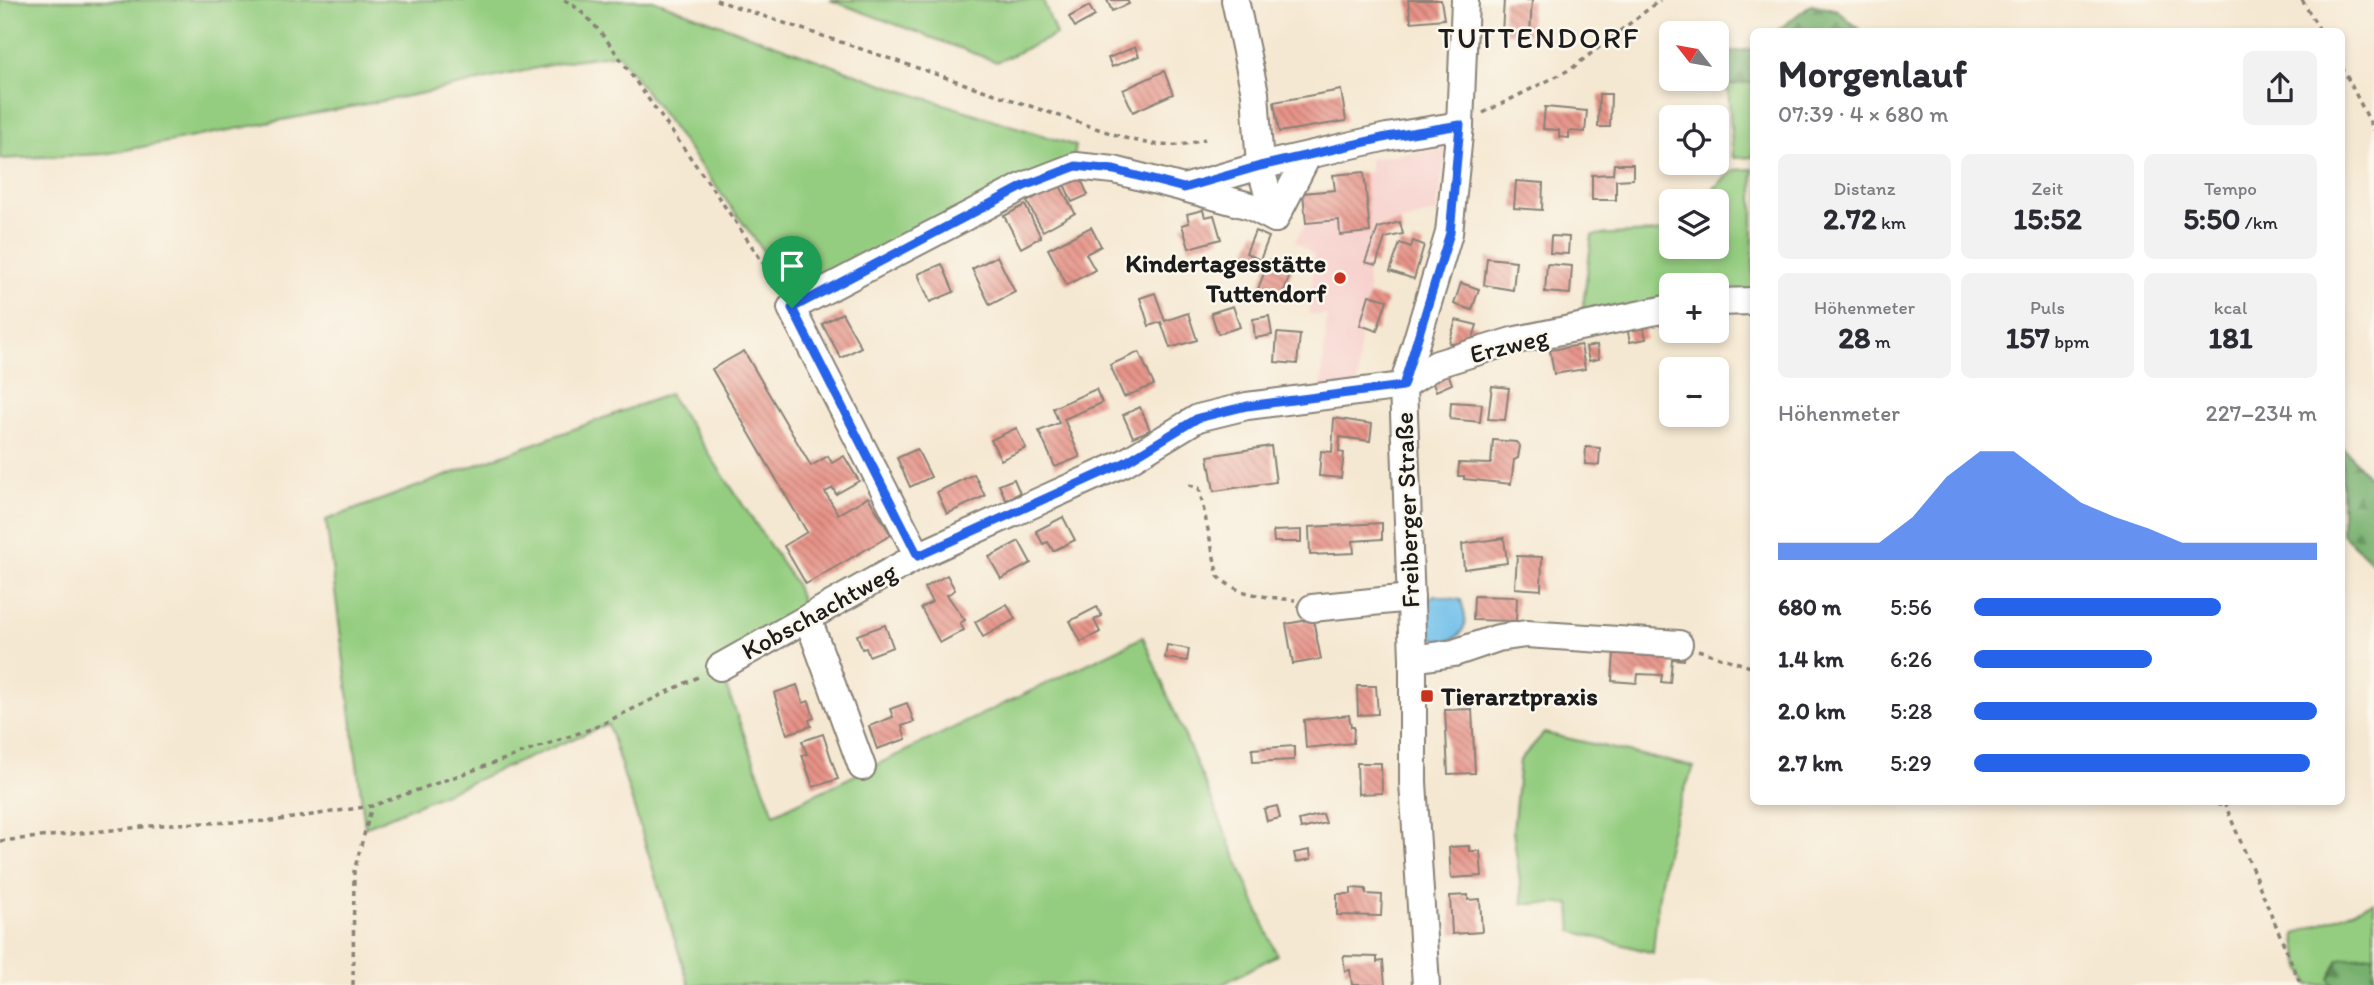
<!DOCTYPE html>
<html lang="de">
<head>
<meta charset="utf-8">
<style>
	:root { --surface:#fff; --page:#f2f2f3; --text:#2b2b33; --muted:#7c7c81; --accent:#2563eb }
	body { margin:0; font-family:Itim,sans-serif; background:var(--page); color:var(--text); height:100vh; display:flex; flex-direction:column; font-size:26px; white-space:nowrap }
	* { box-sizing:border-box; margin:0 }
	p { font-size:23px; color:var(--muted) }
	.icon { flex:none; width:38px; height:38px; fill:none; stroke:currentColor; stroke-width:2; stroke-linecap:round; stroke-linejoin:round }
	.map { position:relative; flex:1; overflow:hidden }
	.side { position:absolute; left:1750px; top:28px; width:595px; height:777px; display:flex; flex-direction:column; background:var(--surface); border-radius:10px; box-shadow:0 4px 10px #0003 }
	.side>* { flex:none }
	.needle { width:46px; rotate:301deg }
	.controls { position:absolute; left:1659px; top:21px; display:grid; gap:14px }
	.controls a { display:grid; place-items:center; width:70px; height:70px; border-radius:10px; background:var(--surface); box-shadow:0 4px 10px #0003; font-size:35px }
	.pin { position:absolute; display:grid; place-items:center; width:60px; height:60px; color:#fff; margin:-72px -30px; border-radius:50% 50% 50% 0; rotate:-45deg; box-shadow:0 0 7px #0007 }
	.pin .icon { rotate:45deg }
	.round { display:grid; place-items:center; flex:none; width:74px; height:74px; border-radius:10px; background:var(--page) }
	.head { display:flex; align-items:center; justify-content:space-between; height:119px; padding:0 28px }
	h1 { font-size:38px; font-weight:700; line-height:52px }
	.figures { display:grid; grid-template-columns:repeat(3,1fr); gap:10px; height:119px; padding:7px 28px }
	.figures div { display:grid; align-content:center; border-radius:10px; background:var(--page); text-align:center }
	.figures b { font-size:30px; font-weight:700 }
	.figures small { font-size:19px; font-weight:400 }
	.figures p { font-size:19px }
	.chart { height:196px; padding:14px 28px }
	.chart p { display:flex; justify-content:space-between }
	.chart svg { width:100%; height:126px; margin-top:7px; fill:var(--accent); opacity:.7 }
	ul { padding:0 28px; list-style:none; font-size:23px }
	li { display:grid; grid-template-columns:112px 84px 1fr; align-items:center; height:52px }
	li i { height:18px; border-radius:9px; background:var(--accent) }
	.map>svg:first-child { display:block }
</style>
</head>
<body>
<div class="map">
<svg width="2374" height="985" viewBox="0 0 2374 985">
	<defs>
		<pattern id="forest-firs" width="22" height="20" patternUnits="userSpaceOnUse" patternTransform="scale(1.75)"><rect width="22" height="20" fill="#77b06e"/><path d="M5 1l3.5 6h-7zM16 11l3.5 6h-7z" fill="#618e5a"/></pattern>
		<pattern id="building-back-hatch" width="6" height="6" patternUnits="userSpaceOnUse" patternTransform="scale(1.75)"><rect width="6" height="6" fill="#e79388"/><path d="M-1 5l2 2M0 0l6 6M5-1l2 2" fill="none" stroke="#ba776e"/></pattern>
	</defs>
	<rect width="100%" height="100%" fill="#fbf7ec"/>
	<filter id="ink" filterUnits="userSpaceOnUse"><feTurbulence type="fractalNoise" baseFrequency=".0143" numOctaves="2"/><feDisplacementMap in="SourceGraphic" scale="14" xChannelSelector="R" yChannelSelector="G"/><feConvolveMatrix kernelMatrix="1 2 1 2 8 2 1 2 1" color-interpolation-filters="sRGB"/></filter>
	<filter id="wash" filterUnits="userSpaceOnUse"><feTurbulence type="fractalNoise" baseFrequency=".00686" numOctaves="4" result="noise"/><feDisplacementMap in="SourceGraphic" scale="28" xChannelSelector="R" yChannelSelector="G"/><feGaussianBlur stdDeviation="1.57" result="paint"/><feColorMatrix in="noise" values="0 0 0 0 0 0 0 0 0 0 0 0 0 0 0 0 0 1.4 0 .05"/><feComposite in="paint" operator="in"/></filter>
	<g filter="url(#wash)">
		<rect width="100%" height="100%" fill="#f5e8d2"/>
		<path fill="#f7d0cc" d="M1446,147L1437,212L1377,228L1366,262L1369,295L1360,325L1358,387L1321,389L1327,316L1309,314L1314,255L1295,241L1306,223L1303,193L1334,190L1333,175L1370,172V159Z"/>
		<g fill="#94cd80" stroke="#58744e" stroke-width="2">
			<path d="M0,0H653L900,90L1076,146L1074,157L792,297L759,245L618,54L573,60L429,92L105,154L0,159Z"/>
			<path d="M830,0H1043L1056,35L997,62Z"/>
			<path d="M1753,82V157L1733,158L1728,85Z"/>
			<path d="M1753,169V297L1717,298V285H1671V304L1585,321L1583,306L1592,235L1671,231V247H1717V201H1703V198L1734,170Z"/>
			<path d="M669,394L795,583L805,612L717,662L774,814L1143,637L1277,955L1221,985H689L608,724L365,827L326,520Z"/>
			<path d="M1544,733L1694,767C1665,831 1659,884 1653,953L1572,931L1570,904H1523L1513,831L1520,760Z"/>
			<path d="M2374,902V955L2356,956L2329,979L2332,985H2309L2301,968L2295,934Z"/>
		</g>
		<g fill="url(#forest-firs)" stroke="#4a6645" stroke-width="2">
			<path d="M1811,4L1837,10L1861,31H1777Z"/>
			<path d="M1753,49V82L1728,85C1724,71 1722,64 1731,52Z"/>
			<path d="M2342,446L2374,483V564L2342,533Z"/>
			<path d="M2374,955V985H2332L2329,979L2339,959Z"/>
		</g>
		<path fill="#6fbfea" stroke="#466e83" stroke-width="2" d="M1434,595L1461,600C1463,608 1468,621 1463,629C1455,646 1434,642 1423,631V605Z"/>
		<g id="blocks">
			<g fill="url(#building-back-hatch)">
				<path d="M1107,0H1127L1129,4L1112,11Z"/>
				<path d="M1408,0H1441L1444,19L1411,22Z"/>
				<path d="M1504,0H1532L1530,34L1502,33Z"/>
				<path d="M1089,6L1095,16L1075,27L1069,17Z"/>
				<path d="M1135,47L1139,56L1112,67L1108,58Z"/>
				<path d="M1164,71L1173,94L1133,112L1123,90Z"/>
				<path d="M1341,90L1346,121L1279,132L1274,102Z"/>
				<path d="M1599,94H1611L1610,127H1598Z"/>
				<path d="M1545,107L1587,111L1585,132L1569,131V138L1559,137V130L1543,129Z"/>
				<path d="M1614,164H1633V179L1616,180V200H1592V175L1613,174Z"/>
				<path d="M1364,172L1370,232L1340,235L1339,220L1306,223L1303,193L1335,190L1333,175Z"/>
				<path d="M1080,177L1088,195L1072,202L1064,184Z"/>
				<path d="M1516,181L1543,183L1542,210L1514,208Z"/>
				<path d="M1059,184L1075,213L1043,231L1027,202Z"/>
				<path d="M1025,205L1041,237L1021,248L1004,216Z"/>
				<path d="M1203,210L1205,217L1214,215L1221,239L1189,248L1182,225L1189,223L1187,214Z"/>
				<path d="M1400,222L1403,234L1385,238L1376,265L1365,262L1378,228Z"/>
				<path d="M1091,227L1101,246L1086,254L1095,270L1067,285L1048,249Z"/>
				<path d="M1255,231L1269,237L1260,260L1246,253Z"/>
				<path d="M1551,236L1569,237L1568,254L1550,253Z"/>
				<path d="M1413,241L1424,245L1414,279L1390,271L1400,243L1411,247Z"/>
				<path d="M997,256L1015,292L990,305L972,269Z"/>
				<path d="M1487,258L1516,261L1513,290L1484,285Z"/>
				<path d="M1269,260L1292,270L1280,301L1257,292Z"/>
				<path d="M942,264L954,292L930,302L918,274Z"/>
				<path d="M1547,264L1572,266L1570,294L1545,292Z"/>
				<path d="M1461,283L1479,289L1472,310L1454,304Z"/>
				<path d="M1155,293L1165,321L1188,313L1197,340L1170,348L1161,322L1149,326L1140,298Z"/>
				<path d="M1369,295L1387,300L1377,331L1360,325Z"/>
				<path d="M1233,306L1240,327L1218,334L1211,313Z"/>
				<path d="M842,313L861,347L841,358L822,324Z"/>
				<path d="M1269,316L1272,335L1255,338L1253,319Z"/>
				<path d="M1456,320L1477,325L1470,348L1449,343Z"/>
				<path d="M1643,324L1646,339L1630,342L1627,327Z"/>
				<path d="M1277,333L1300,335L1297,364L1275,362Z"/>
				<path d="M1581,345L1585,369L1554,374L1550,350Z"/>
				<path d="M1597,345L1599,359L1589,361L1586,347Z"/>
				<path d="M744,351L811,466L828,456L832,463L844,456L859,481L836,494L833,488L825,492L838,514L868,497L891,535L806,584L784,546L807,532L712,369Z"/>
				<path d="M1139,352L1154,385L1124,397L1110,365Z"/>
				<path d="M1448,373L1452,384L1436,391L1431,379Z"/>
				<path d="M1492,386L1509,388L1505,420L1488,419Z"/>
				<path d="M1096,389L1102,403L1064,419L1080,457L1055,467L1039,431L1059,423L1053,408Z"/>
				<path d="M1451,402L1482,404L1480,422L1450,419Z"/>
				<path d="M1140,407L1150,430L1133,437L1123,415Z"/>
				<path d="M1334,418L1372,424L1370,441L1340,437L1339,452L1344,453L1341,478L1319,476L1321,451L1332,452Z"/>
				<path d="M1016,428L1026,448L1001,460L991,440Z"/>
				<path d="M1493,440L1516,442L1520,446L1518,458L1514,460L1511,484L1464,479V476H1458L1459,463L1491,464Z"/>
				<path d="M1271,446L1276,482L1214,491L1208,456Z"/>
				<path d="M1586,447L1600,448L1599,465L1585,464Z"/>
				<path d="M917,449L931,477L910,487L897,458Z"/>
				<path d="M974,474L985,496L947,514L937,492Z"/>
				<path d="M1014,479L1020,493L1006,500L999,485Z"/>
				<path d="M1063,517L1075,540L1053,551L1048,542L1043,544L1036,531Z"/>
				<path d="M1382,523V539L1353,541L1354,553L1310,555L1309,527Z"/>
				<path d="M1301,530V542H1274L1273,531Z"/>
				<path d="M1504,538L1507,563L1464,569L1462,544Z"/>
				<path d="M1019,541L1031,563L1001,579L989,557Z"/>
				<path d="M1517,556L1542,557L1541,590L1515,588Z"/>
				<path d="M947,575L955,590L947,595L965,620L960,623L964,630L940,643L921,608L932,602L924,588Z"/>
				<path d="M1474,596L1517,597L1516,621L1473,620Z"/>
				<path d="M1007,604L1015,619L983,637L975,622Z"/>
				<path d="M1097,607L1102,616L1094,620L1100,632L1081,642L1070,621Z"/>
				<path d="M1313,619L1321,659L1293,664L1286,624Z"/>
				<path d="M885,625L893,647L869,656L866,648L862,649L857,635Z"/>
				<path d="M1167,645L1189,649L1187,661L1165,658Z"/>
				<path d="M1665,649L1685,650L1684,660L1672,659L1670,683L1661,682L1662,675L1638,674L1637,683L1612,681L1614,653L1665,657Z"/>
				<path d="M797,685L803,703L809,701L814,718L809,720L811,726L787,734L774,693Z"/>
				<path d="M1357,686H1376L1378,714L1358,715Z"/>
				<path d="M907,703L914,722L902,726L906,739L877,749L869,726L893,717L890,709Z"/>
				<path d="M1472,709L1475,773L1448,774L1445,710Z"/>
				<path d="M1349,715L1351,727H1354L1353,743L1306,748L1304,720Z"/>
				<path d="M823,734L838,779L813,787L802,755L807,754L802,741Z"/>
				<path d="M1294,746V760L1253,762L1252,749Z"/>
				<path d="M1357,763H1381L1382,793L1358,794Z"/>
				<path d="M1277,806L1280,818L1267,821L1264,809Z"/>
				<path d="M1323,814L1326,823L1301,829L1299,820Z"/>
				<path d="M1469,846V851H1480L1482,876L1451,878L1449,847Z"/>
				<path d="M1310,850L1311,859L1296,862L1294,853Z"/>
				<path d="M1351,888L1366,889V894L1382,895L1381,916L1337,915V894H1351Z"/>
				<path d="M1468,895V900L1480,899L1482,932L1452,934L1450,896Z"/>
				<path d="M1343,956L1377,957V962L1383,961L1385,985H1352L1350,970L1345,971Z"/>
			</g>
		</g>
	</g>
	<g filter="url(#ink)">
		<use href="#blocks" fill-opacity="0" stroke="#888277" stroke-width="2"/>
		<g fill="none" stroke-linecap="round" stroke-linejoin="round">
			<g stroke="#888277" stroke-width="30">
				<g id="minor">
					<path d="M1235,0L1255,93L1260,166L1275,219L1307,157"/>
					<path d="M1184,188L1250,206L1275,219"/>
					<path d="M1717,302L1754,301"/>
					<path d="M918,556L791,308L1024,186L1076,166L1114,170L1184,188L1260,166L1387,137L1460,125"/>
					<path d="M1312,608L1411,598"/>
					<path d="M808,619L862,767"/>
					<path d="M1413,659L1454,653L1498,638L1526,634L1679,644"/>
					<path d="M720,667L918,556L1124,463L1198,418L1247,406L1403,386L1437,364L1512,341L1671,308"/>
					<path d="M1426,985L1413,782V659L1403,386L1449,233L1460,125L1465,0"/>
				</g>
			</g>
			<g stroke="#888277" stroke-width="3.5" stroke-dasharray="5 5" stroke-linecap="butt">
				<path d="M564,0C594,14 624,66 644,93C691,158 738,223 781,291"/>
				<path d="M716,0L1125,138C1155,146 1175,149 1205,139"/>
				<path d="M2302,0L2321,32"/>
				<path d="M2342,67L2374,130"/>
				<path d="M1483,113L1571,69L1660,0"/>
				<path d="M1189,485L1199,488L1218,576C1237,596 1269,597 1295,600"/>
				<path d="M1698,650L1754,668"/>
				<path d="M2207,802L2225,806"/>
				<path d="M2224,802L2301,985"/>
				<path d="M0,841L172,824L272,821L372,806L596,727L702,675"/>
				<path d="M353,985L354,871L372,806"/>
			</g>
			<use href="#minor" stroke="#fff" stroke-width="26"/>
		</g>
	</g>
	<g fill="none" stroke-linecap="round" stroke-linejoin="round" filter="url(#ink)">
		<g stroke="#fff" stroke-width="14">
			<path id="route" d="M1460,125L1450,233L1403,386L1247,406L1198,418L1124,463L918,556L792,308L1024,186L1076,166L1114,170L1184,188L1260,166L1387,137Z"/>
		</g>
		<use href="#route" stroke="#2563eb" stroke-width="9"/>
	</g>
	<g fill="#c8321e" stroke="#fbf7ec" stroke-width="2.5">
		<circle cx="1340" cy="278" r="7"/>
		<rect x="1420" y="689" width="14" height="14" rx="3.5"/>
	</g>
	<g text-anchor="middle" dominant-baseline="central" stroke-width="5" stroke-linejoin="round" paint-order="stroke">
		<g font-size="26" font-weight="bold" fill="#1c1c1c" stroke="#fbf7ec" text-anchor="end">
			<text x="1326" y="263">Kindertagesstätte<tspan x="1326" dy="30">Tuttendorf</tspan></text>
			<text x="1441" y="696" text-anchor="start">Tierarztpraxis</text>
		</g>
		<g font-size="26" fill="#1c1c1c" stroke="#fbf7ec">
			<text transform="translate(1509 345) rotate(-14)">Erzweg</text>
			<text transform="translate(1407 510) rotate(-92)">Freiberger Straße</text>
			<text transform="translate(819 611) rotate(-29)">Kobschachtweg</text>
		</g>
		<g font-size="30" letter-spacing="2" fill="#1c1c1c" stroke="#fbf7ec">
			<text x="1539" y="37">TUTTENDORF</text>
		</g>
	</g>
</svg>
<div class="controls">
<a><svg class="needle" viewBox="-14 -14 28 28"><path d="M0-13l5 13h-10z" fill="#e53935"/><path d="M0 13l5-13h-10z" fill="#7c7c81"/></svg></a>
<a><svg class="icon" aria-label="locate" viewBox="0 0 24 24"><circle cx="12" cy="12" r="6"/><path d="M12 2v4M12 18v4M2 12h4M18 12h4"/></svg></a>
<a><svg class="icon" aria-label="layers" viewBox="0 0 24 24"><path d="M12 4l9 5-9 5-9-5zM3 14l9 5 9-5"/></svg></a>
<a>+</a>
<a>−</a>
</div>
<div class="pin" style="left:792px;top:308px;background:#1e9e55"><svg class="icon" aria-label="arrive" viewBox="0 0 24 24"><path d="M6 21V4h12l-3 4 3 4H6"/></svg></div>
<section class="side">
<div class="head"><div><h1>Morgenlauf</h1><p>07:39 · 4 × 680 m</p></div><a class="round"><svg class="icon" aria-label="share" viewBox="0 0 24 24"><path d="M12 15V3M7 8l5-5 5 5M5 13v7h14v-7"/></svg></a></div>
<div class="figures">
<div><p>Distanz</p><b>2.72<small> km</small></b></div>
<div><p>Zeit</p><b>15:52</b></div>
<div><p>Tempo</p><b>5:50<small> /km</small></b></div>
</div>
<div class="figures">
<div><p>Höhenmeter</p><b>28<small> m</small></b></div>
<div><p>Puls</p><b>157<small> bpm</small></b></div>
<div><p>kcal</p><b>181</b></div>
</div>
<div class="chart"><p><span>Höhenmeter</span>227–234 m</p>
<svg viewBox="0 0 160 44" preserveAspectRatio="none"><path d="M0 44V38L10 38L20 38L30 38L40 29L50 15L60 6L70 6L80 15L90 24L100 29L110 33L120 38L130 38L140 38L150 38L160 38V44z"/></svg>
</div>
<ul>
<li><b>680 m</b>5:56<i style="width:72%"></i></li>
<li><b>1.4 km</b>6:26<i style="width:52%"></i></li>
<li><b>2.0 km</b>5:28<i style="width:100%"></i></li>
<li><b>2.7 km</b>5:29<i style="width:98%"></i></li>
</ul>
</section>
</div>
</body>
</html>
